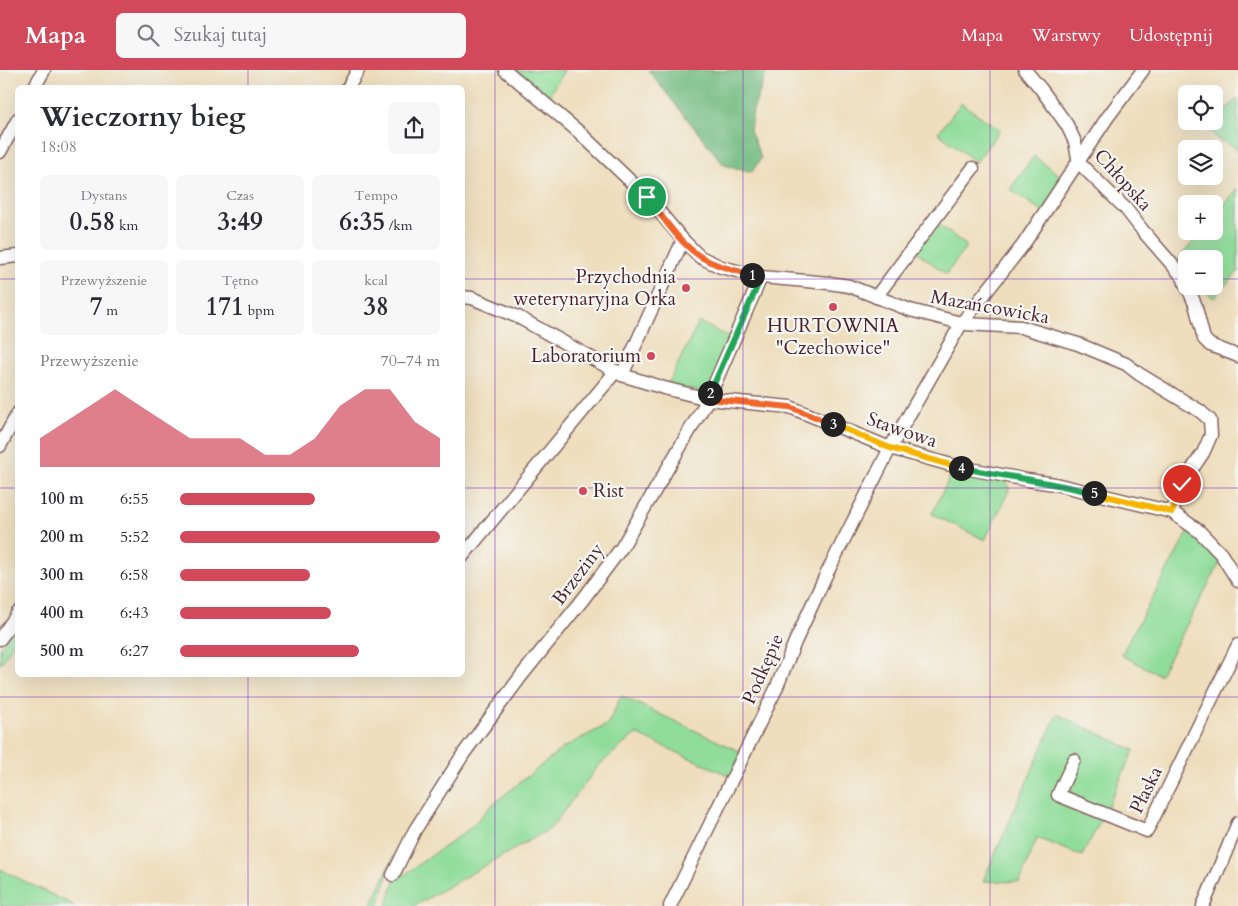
<!DOCTYPE html>
<html lang="pl">
<head>
<meta charset="utf-8">
<style>
	:root { --surface:#fff; --page:#f7f7f7; --text:#2b2b33; --muted:#7c7c81; --accent:#d1495b }
	body { margin:0; font-family:Cardo,serif; background:var(--page); color:var(--text); height:100vh; display:flex; flex-direction:column; font-size:19px; white-space:nowrap }
	* { box-sizing:border-box; margin:0 }
	p { font-size:16px; color:var(--muted) }
	.icon { flex:none; width:28px; height:28px; fill:none; stroke:currentColor; stroke-width:2; stroke-linecap:round; stroke-linejoin:round }
	.map { position:relative; flex:1; overflow:hidden }
	.sheet { position:absolute; left:15px; top:15px; width:450px; height:592px; display:flex; flex-direction:column; background:var(--surface); border-radius:8px; box-shadow:0 5px 20px #0002 }
	.sheet>* { flex:none }
	.controls { position:absolute; left:1178px; top:15px; display:grid; gap:10px }
	.controls a { display:grid; place-items:center; width:45px; height:45px; border-radius:8px; background:var(--surface); box-shadow:0 5px 20px #0002; font-size:25px }
	.pin { position:absolute; display:grid; place-items:center; width:42px; height:42px; color:#fff; margin:-21px; border:2px solid #fff; border-radius:50%; box-shadow:0 1px 5px #0007 }
	.km { position:absolute; width:25px; height:25px; margin:-12px; border-radius:50%; background:#222; color:#fff; font-size:14px; line-height:25px; text-align:center }
	.round { display:grid; place-items:center; flex:none; width:52px; height:52px; border-radius:8px; background:var(--page) }
	.summary { display:flex; align-items:center; justify-content:space-between; height:85px; padding:0 25px }
	h1 { font-size:28px; font-weight:700; line-height:38px }
	.stats { display:grid; grid-template-columns:repeat(3,1fr); gap:8px; height:85px; padding:5px 25px }
	.stats div { display:grid; align-content:center; border-radius:8px; background:var(--page); text-align:center }
	.stats b { font-size:25px; font-weight:700 }
	.stats small { font-size:14px; font-weight:400 }
	.stats p { font-size:14px }
	.chart { height:140px; padding:10px 25px }
	.chart p { display:flex; justify-content:space-between }
	.chart svg { width:100%; height:90px; margin-top:5px; fill:var(--accent); opacity:.7 }
	ul { padding:0 25px; list-style:none; font-size:16px }
	li { display:grid; grid-template-columns:80px 60px 1fr; align-items:center; height:38px }
	li i { height:12px; border-radius:6px; background:var(--accent) }
	header { display:flex; align-items:center; gap:30px; box-sizing:border-box; height:70px; padding:0 25px; background:var(--accent); color:#fff }
	header strong { font-size:24px }
	nav { display:flex; gap:28px; margin-inline-start:auto; font-size:18px }
	.search { width:350px; height:45px; background:var(--page); display:flex; align-items:center; gap:12px; box-sizing:border-box; padding:0 18px; border-radius:8px; color:var(--muted); font-size:19px }
	.map>svg:first-child { display:block }
</style>
</head>
<body>
<header>
<strong>Mapa</strong>
<div class="search"><svg class="icon" aria-label="search" viewBox="0 0 24 24"><circle cx="10" cy="10" r="6"/><path d="M15 15l6 6"/></svg>Szukaj tutaj</div>
<nav><a>Mapa</a><a>Warstwy</a><a>Udostępnij</a></nav>
</header>
<div class="map">
<svg width="1238" height="836" viewBox="0 0 1238 836">
	<rect width="100%" height="100%" fill="#f6f6f2"/>
	<filter id="ink" filterUnits="userSpaceOnUse"><feTurbulence type="fractalNoise" baseFrequency=".02" numOctaves="2"/><feDisplacementMap in="SourceGraphic" scale="10" xChannelSelector="R" yChannelSelector="G"/><feConvolveMatrix kernelMatrix="1 2 1 2 8 2 1 2 1" color-interpolation-filters="sRGB"/></filter>
	<filter id="wash" filterUnits="userSpaceOnUse"><feTurbulence type="fractalNoise" baseFrequency=".0096" numOctaves="4" result="noise"/><feDisplacementMap in="SourceGraphic" scale="20" xChannelSelector="R" yChannelSelector="G"/><feGaussianBlur stdDeviation="1.12" result="paint"/><feColorMatrix in="noise" values="0 0 0 0 0 0 0 0 0 0 0 0 0 0 0 0 0 1.4 0 .05"/><feComposite in="paint" operator="in"/></filter>
	<g filter="url(#wash)">
		<rect width="100%" height="100%" fill="#eedebd"/>
		<g fill="#90dd9a" stroke="#6d7e62">
			<path d="M510,0H564L547,30Z"/>
			<path d="M1238,28V82L1236,78L1217,69L1209,59L1215,50Z"/>
			<path d="M961,33L1000,60L976,92L938,63Z"/>
			<path d="M1034,86L1066,110L1044,143L1010,119Z"/>
			<path d="M1238,118V202L1214,228L1199,216H1214V189H1186V204L1175,193L1202,161H1214V147Z"/>
			<path d="M934,151L967,176L946,204L913,179Z"/>
			<path d="M699,252L733,269L708,324L668,314Z"/>
			<path d="M954,398L1006,409L1009,420L985,470L932,444Z"/>
			<path d="M1191,457L1222,489L1160,605L1121,585Z"/>
			<path d="M17,552V568L0,595V578Z"/>
			<path d="M621,626L741,682L730,706L636,664L599,695L551,758L414,836H387L391,821L396,808L404,805L469,759L492,735L563,678L608,654Z"/>
			<path d="M1057,644L1134,680L1106,740L1054,726L1103,746L1082,786L1037,768L1020,812L983,811Z"/>
			<path d="M394,785L378,836H371Z"/>
			<path d="M0,799L75,836H0Z"/>
		</g>
		<path fill="#74bc82" stroke="#5f6e56" d="M648,0L767,1L753,40L750,60L761,88L752,102L724,95Z"/>
	</g>
	<g filter="url(#ink)">
		<g fill="none" stroke-linecap="round" stroke-linejoin="round">
			<g stroke="#83625e" stroke-width="15">
				<g id="minor">
					<path d="M505,0L579,62L647,127L683,170L700,187L721,197L761,207L829,213L849,216L910,240L965,254L1021,257L1078,274L1126,294L1139,304L1200,341L1210,350L1211,365L1203,383L1182,414L1172,442L1199,461L1221,484L1238,511"/>
					<path d="M1025,0L1041,19L1067,55L1075,72L1079,93L1126,139L1143,161L1183,207L1186,215"/>
					<path d="M34,18L44,0"/>
					<path d="M348,18L358,0"/>
					<path d="M0,82L18,49"/>
					<path d="M0,188L18,186"/>
					<path d="M1187,216L1195,234L1204,269L1210,275L1238,286"/>
					<path d="M462,227L472,228L518,247L622,305L664,318L708,329L790,337L890,378L955,396L1027,410L1055,414L1172,442"/>
					<path d="M876,227L973,98"/>
					<path d="M622,305L683,170"/>
					<path d="M0,376L18,343"/>
					<path d="M462,487L616,301"/>
					<path d="M0,569L18,543"/>
					<path d="M1074,690L1058,725L1147,761L1238,575"/>
					<path d="M393,805L415,760L464,683L522,605L584,528L622,477L708,329L761,207"/>
					<path d="M670,836L776,619L795,572L825,507L890,378L961,254L1023,175L1107,48L1143,0"/>
					<path d="M1203,836L1238,753"/>
				</g>
			</g>
			<use href="#minor" stroke="#fff" stroke-width="12"/>
		</g>
	</g>
	<g fill="none" stroke-linecap="round" stroke-linejoin="round" filter="url(#ink)">
		<g stroke="#fff" stroke-width="10">
			<path id="split-1" d="M647,127C663,147 679,173 701,187C717,197 735,200 752,205"/>
		</g>
		<g stroke="#fff" stroke-width="10">
			<path id="split-2" d="M710,323L761,208L752,205"/>
		</g>
		<g stroke="#fff" stroke-width="10">
			<path id="split-3" d="M710,323L708,329L790,337L833,354"/>
		</g>
		<g stroke="#fff" stroke-width="10">
			<path id="split-4" d="M833,354L890,378L961,398"/>
		</g>
		<g stroke="#fff" stroke-width="10">
			<path id="split-5" d="M961,398C1005,406 1050,412 1094,423"/>
		</g>
		<g stroke="#fff" stroke-width="10">
			<path id="split-6" d="M1094,423L1172,442L1182,414"/>
		</g>
		<use href="#split-1" stroke="#f0652b" stroke-width="6"/>
		<use href="#split-2" stroke="#22a559" stroke-width="6"/>
		<use href="#split-3" stroke="#f0652b" stroke-width="6"/>
		<use href="#split-4" stroke="#f5b400" stroke-width="6"/>
		<use href="#split-5" stroke="#22a559" stroke-width="6"/>
		<use href="#split-6" stroke="#f5b400" stroke-width="6"/>
	</g>
	<path fill="none" stroke="#7b2cbf" stroke-width="1" stroke-opacity="0.55" d="M248,0V18M495,0V836M743,0V836M990,0V836M0,209H18M462,209H1186M1214,209H1238M0,418H18M462,418H1238M248,605V836M0,627H1238"/>
	<g fill="#d1495b" stroke="#f6f6f2" stroke-width="2">
		<circle cx="686" cy="218" r="5"/>
		<circle cx="833" cy="237" r="5"/>
		<circle cx="651" cy="286" r="5"/>
		<circle cx="583" cy="421" r="5"/>
	</g>
	<g text-anchor="middle" dominant-baseline="central" stroke-width="4.5" stroke-linejoin="round" paint-order="stroke">
		<g font-size="19" fill="#4a1f2b" stroke="#f6f6f2">
			<text transform="translate(1123 110) rotate(48)">Chłopska</text>
			<text transform="translate(990 237) rotate(10)">Mazańcowicka</text>
			<text transform="translate(902 360) rotate(19)">Stawowa</text>
			<text transform="translate(578 504) rotate(-53)">Brzeziny</text>
			<text transform="translate(763 599) rotate(-66)">Podkępie</text>
			<text transform="translate(1146 720) rotate(-64)">Płaska</text>
		</g>
		<g font-size="19" fill="#4a1f2b" stroke="#f6f6f2" text-anchor="end">
			<text x="676" y="207">Przychodnia<tspan x="676" dy="22">weterynaryjna Orka</tspan></text>
			<text x="833" y="256" text-anchor="middle">HURTOWNIA<tspan x="833" dy="22">"Czechowice"</tspan></text>
			<text x="641" y="286">Laboratorium</text>
			<text x="593" y="421" text-anchor="start">Rist</text>
		</g>
	</g>
</svg>
<div class="controls">
<a><svg class="icon" aria-label="locate" viewBox="0 0 24 24"><circle cx="12" cy="12" r="6"/><path d="M12 2v4M12 18v4M2 12h4M18 12h4"/></svg></a>
<a><svg class="icon" aria-label="layers" viewBox="0 0 24 24"><path d="M12 4l9 5-9 5-9-5zM3 14l9 5 9-5"/></svg></a>
<a>+</a>
<a>−</a>
</div>
<div class="pin" style="left:647px;top:127px;background:#1e9e55"><svg class="icon" aria-label="arrive" viewBox="0 0 24 24"><path d="M6 21V4h12l-3 4 3 4H6"/></svg></div>
<div class="pin" style="left:1182px;top:414px;background:#d93025"><svg class="icon" aria-label="check" viewBox="0 0 24 24"><path d="M5 12l5 5 9-10"/></svg></div>
<b class="km" style="left:752px;top:205px">1</b>
<b class="km" style="left:710px;top:323px">2</b>
<b class="km" style="left:833px;top:354px">3</b>
<b class="km" style="left:961px;top:398px">4</b>
<b class="km" style="left:1094px;top:423px">5</b>
<section class="sheet">
<div class="summary"><div><h1>Wieczorny bieg</h1><p>18:08</p></div><a class="round"><svg class="icon" aria-label="share" viewBox="0 0 24 24"><path d="M12 15V3M7 8l5-5 5 5M5 13v7h14v-7"/></svg></a></div>
<div class="stats">
<div><p>Dystans</p><b>0.58<small> km</small></b></div>
<div><p>Czas</p><b>3:49</b></div>
<div><p>Tempo</p><b>6:35<small> /km</small></b></div>
</div>
<div class="stats">
<div><p>Przewyższenie</p><b>7<small> m</small></b></div>
<div><p>Tętno</p><b>171<small> bpm</small></b></div>
<div><p>kcal</p><b>38</b></div>
</div>
<div class="chart"><p><span>Przewyższenie</span>70–74 m</p>
<svg viewBox="0 0 160 44" preserveAspectRatio="none"><path d="M0 44V30L10 22L20 14L30 6L40 14L50 22L60 30L70 30L80 30L90 38L100 38L110 30L120 14L130 6L140 6L150 22L160 30V44z"/></svg>
</div>
<ul>
<li><b>100 m</b>6:55<i style="width:52%"></i></li>
<li><b>200 m</b>5:52<i style="width:100%"></i></li>
<li><b>300 m</b>6:58<i style="width:50%"></i></li>
<li><b>400 m</b>6:43<i style="width:58%"></i></li>
<li><b>500 m</b>6:27<i style="width:69%"></i></li>
</ul>
</section>
</div>
</body>
</html>
